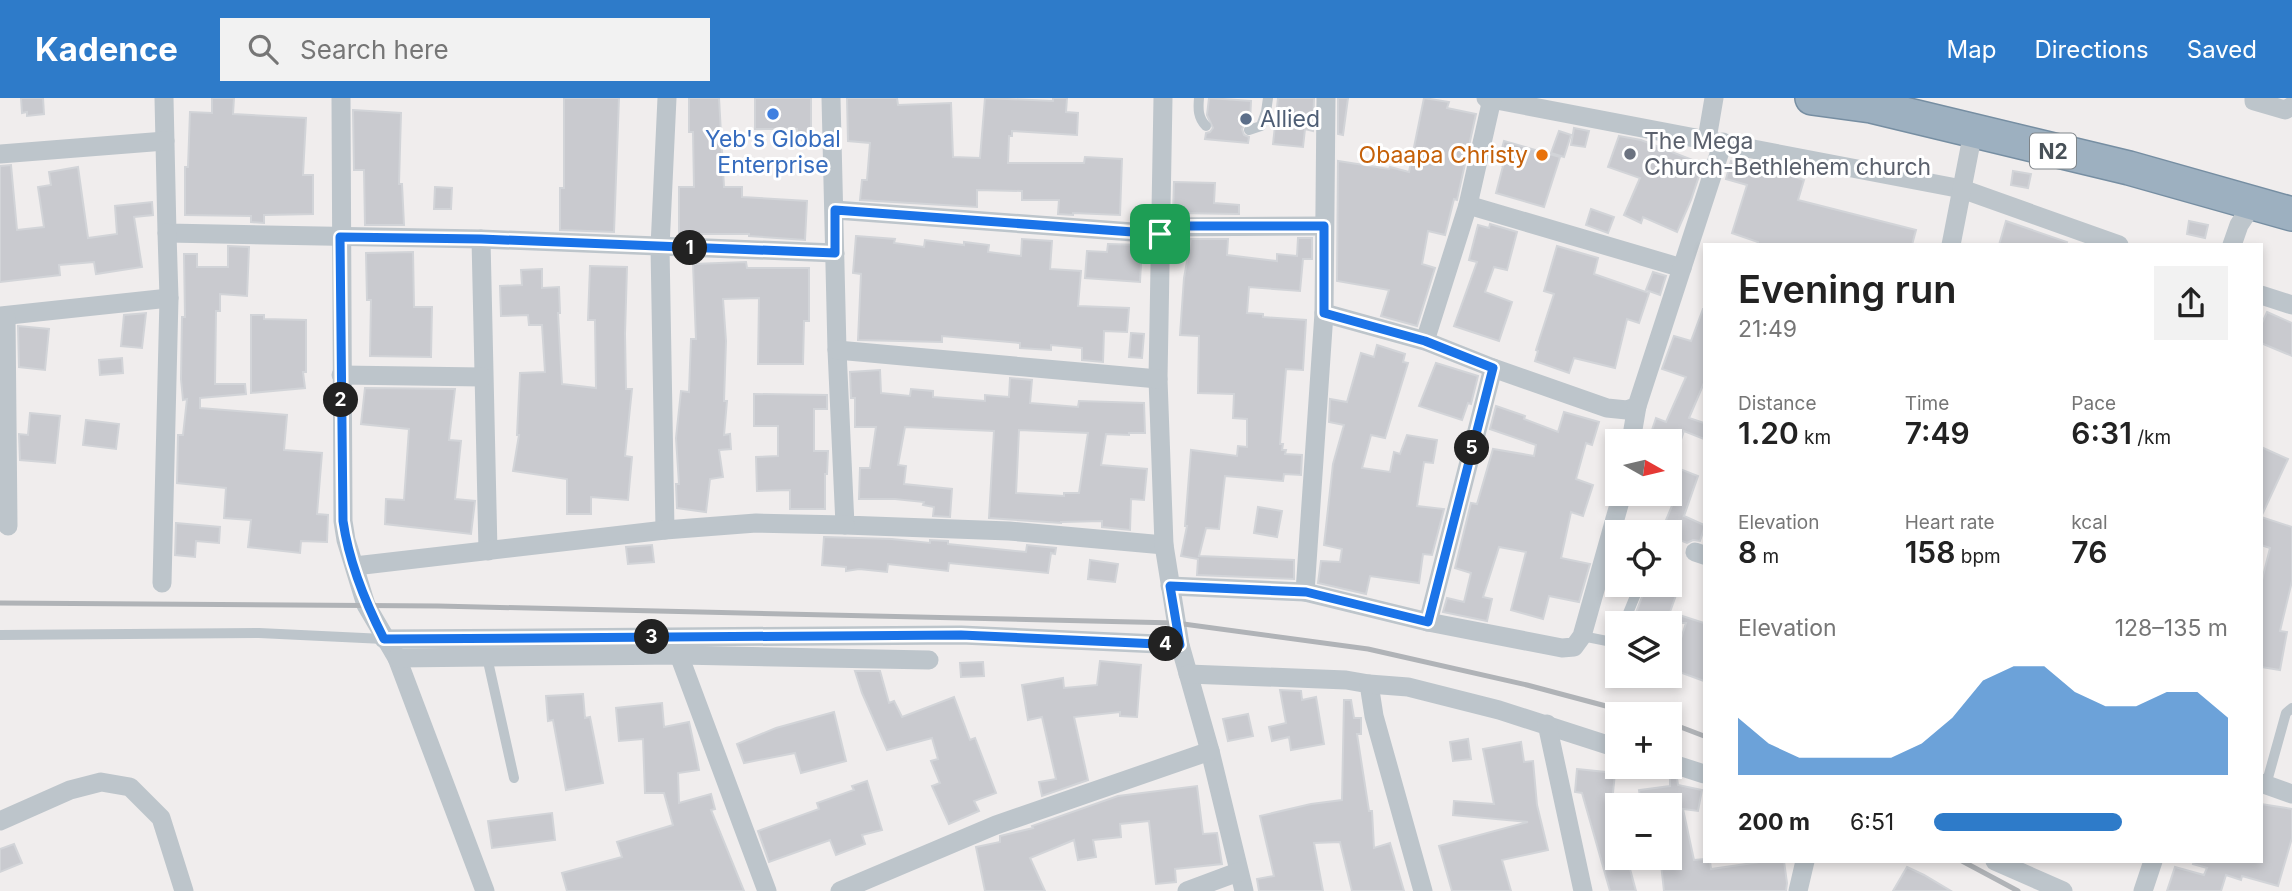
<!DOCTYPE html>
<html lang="en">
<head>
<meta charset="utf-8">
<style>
	:root { --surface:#fff; --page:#f2f2f2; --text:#222; --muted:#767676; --accent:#2e7bc9 }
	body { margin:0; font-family:Inter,sans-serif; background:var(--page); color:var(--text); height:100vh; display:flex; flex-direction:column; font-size:26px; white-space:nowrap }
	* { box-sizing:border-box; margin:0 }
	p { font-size:23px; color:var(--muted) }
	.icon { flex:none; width:38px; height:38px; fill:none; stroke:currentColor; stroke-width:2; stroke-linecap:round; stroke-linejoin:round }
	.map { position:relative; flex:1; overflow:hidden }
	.panel { position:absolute; left:1703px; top:145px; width:560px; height:620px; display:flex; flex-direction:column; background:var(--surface); border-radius:0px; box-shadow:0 4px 10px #0003 }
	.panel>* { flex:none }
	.needle { width:46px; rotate:98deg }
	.buttons { position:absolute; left:1605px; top:331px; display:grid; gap:14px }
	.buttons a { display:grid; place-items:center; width:77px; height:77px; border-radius:0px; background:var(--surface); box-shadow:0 4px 10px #0003; font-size:35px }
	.pin { position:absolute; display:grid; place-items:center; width:60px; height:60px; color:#fff; margin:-30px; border-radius:14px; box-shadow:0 4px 10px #0006 }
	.km { position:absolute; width:35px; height:35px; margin:-18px; border-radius:50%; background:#222; color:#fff; font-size:19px; line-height:35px; text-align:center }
	.round { display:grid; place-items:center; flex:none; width:74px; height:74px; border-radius:0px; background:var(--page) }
	.headline { display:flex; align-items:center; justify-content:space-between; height:119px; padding:0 35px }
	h1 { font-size:38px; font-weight:600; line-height:52px }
	.figures { display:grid; grid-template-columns:repeat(3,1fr); gap:10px; height:119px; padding:7px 35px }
	.figures div { display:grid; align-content:center }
	.figures b { font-size:30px; font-weight:600 }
	.figures small { font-size:19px; font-weight:400 }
	.figures p { font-size:19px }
	.chart { height:196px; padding:14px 35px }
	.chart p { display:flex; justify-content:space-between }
	.chart svg { width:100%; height:126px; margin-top:7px; fill:var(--accent); opacity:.7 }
	ul { padding:0 35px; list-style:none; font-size:23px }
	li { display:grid; grid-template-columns:112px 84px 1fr; align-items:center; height:52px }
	li i { height:18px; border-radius:9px; background:var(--accent) }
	header { display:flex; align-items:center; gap:42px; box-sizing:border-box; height:98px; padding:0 35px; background:var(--accent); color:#fff }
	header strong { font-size:33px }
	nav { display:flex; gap:38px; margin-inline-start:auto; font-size:24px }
	.search { width:490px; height:63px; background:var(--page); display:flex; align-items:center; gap:18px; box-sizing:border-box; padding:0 24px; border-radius:0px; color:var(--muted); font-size:26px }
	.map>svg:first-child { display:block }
</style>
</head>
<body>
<header>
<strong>Kadence</strong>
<div class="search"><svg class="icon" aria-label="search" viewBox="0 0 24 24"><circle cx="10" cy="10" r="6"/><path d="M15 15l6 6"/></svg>Search here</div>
<nav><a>Map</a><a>Directions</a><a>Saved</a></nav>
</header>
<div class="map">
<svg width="2292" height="793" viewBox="0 0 2292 793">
	<rect width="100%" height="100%" fill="#f0eded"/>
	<g fill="#c9cacf" stroke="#d2d4d8" stroke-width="2" fill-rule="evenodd">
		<path d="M21,0H43L44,16L27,18V14L22,15Z"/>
		<path d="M212,0H234L233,16L306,20L303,77H313V116L264,117V125L251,124V118L185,117V69H188L190,14L212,15Z"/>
		<path d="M564,0H619L614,134L560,132V90H564Z"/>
		<path d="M689,0H719L724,89H742V99L807,103L805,142L749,138V136H679V89H694L693,34H689Z"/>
		<path d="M755,0H811V42H798L797,31H755Z"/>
		<path d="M847,0H897L898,7L951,5L953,59L980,60L985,0L1053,3V0H1067L1066,14L1078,15L1077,37L1012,33V38H1009L1008,65H1084L1085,59L1122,61L1120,117L1073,115V117L1058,116L1059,102H1022V93L977,92V109L860,102L862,82H867L870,45L848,43Z"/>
		<path d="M1209,0L1251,3L1250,24L1244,27L1242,31L1244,37L1249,39L1248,45L1205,41L1206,35L1210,34L1213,30L1207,17Z"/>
		<path d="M1278,0H1314L1313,33L1305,31L1303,49L1273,46Z"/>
		<path d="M1338,0H1348L1343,37L1338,36Z"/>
		<path d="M1424,0L1449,4L1447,10L1476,16L1457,102L1454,101L1445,137L1428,133L1422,166L1435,170L1417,228L1381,218L1389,192L1337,183L1338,63L1389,71L1390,69L1409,74Z"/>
		<path d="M353,12L401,15L399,86H402L404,127H365L364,72H354Z"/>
		<path d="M1574,30L1589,33L1585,49L1571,47Z"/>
		<path d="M1559,33L1571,37L1564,59L1551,55Z"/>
		<path d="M1619,38L1641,42L1703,66L1691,102L1677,134L1643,119L1641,125L1624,117L1640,80L1608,69Z"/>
		<path d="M1504,43L1560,59L1544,109L1496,95L1503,68L1498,66Z"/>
		<path d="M1731,63L1746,68L1748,63L1804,82L1798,102L1916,132L1912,147H1757L1758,144L1732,135L1747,87L1726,81Z"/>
		<path d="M11,67L17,132L44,129L38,89L51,87L49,74L78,69L88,140L117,136L115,108L152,104L153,117L134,119L142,169L96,176L94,164L59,167L60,177L0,184V68Z"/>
		<path d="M2013,73L2031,76L2028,90L2011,87Z"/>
		<path d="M1174,84L1215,85L1214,105L1239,107V116L1173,115Z"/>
		<path d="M435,89L452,90L451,111H434Z"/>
		<path d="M1591,111L1614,119L1608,135L1586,127Z"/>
		<path d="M2006,123L2067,144L2066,147H1999Z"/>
		<path d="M2189,123L2208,127L2205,140L2187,136Z"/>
		<path d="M1490,126L1517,134L1507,172L1494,169L1485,194L1512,204L1499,243L1454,228L1477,164L1469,162L1478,127L1489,130Z"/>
		<path d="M856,138L895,141L894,145L924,149L925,142L964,147V144L989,147L988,154L1021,158L1022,141L1052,143L1050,171L1081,173L1078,208L1129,210L1127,234L1104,233L1103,264L1082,262V250L1051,247V252L1020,250V245L942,238V244L858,242L861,176L853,175Z"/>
		<path d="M1298,140H1312V161H1303L1300,193L1249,189L1247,215L1263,216V219L1306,222L1303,272L1286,271L1280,346H1283L1282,352H1286L1285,356L1302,357L1301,377L1284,376L1283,383L1225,378L1219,431L1206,430L1199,458L1294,462V481L1197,477L1198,461L1181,458L1187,428H1185L1191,352L1237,358L1238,348L1247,349V321L1233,320L1234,296L1198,295L1199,238L1180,237L1184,180L1191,141H1228L1227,157L1277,163V156L1297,158Z"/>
		<path d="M1108,146L1142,147L1140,184L1085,180L1087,153L1107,154Z"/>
		<path d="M228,148L249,149L247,198L220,196V213H216L215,286H245L246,296L200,300V310L287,317L284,352L322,355L317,416L328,417L327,444L301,443L300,455L248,449L251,422L224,420L226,390L177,385L178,337H183L187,301L183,302L181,281L182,219H185L184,156H197V169H228Z"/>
		<path d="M1557,148L1598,160L1594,176L1649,195L1639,225L1627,221L1615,270L1574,260L1569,275L1535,263L1538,253L1536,252L1554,196L1544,193Z"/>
		<path d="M413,154L414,209H432L431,259L370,258L371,202H367L366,155Z"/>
		<path d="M746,164L747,170H809V223H804L803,266H758L759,200L723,201L726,243L724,303H727L724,337L730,336L731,351L719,352L723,379L710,381L706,414L677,410L676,386H679L676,340L681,293L689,294L691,241H696L693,166Z"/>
		<path d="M590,168L627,169L625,236L626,291H632L625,358L632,359L628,402L591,399V416H567V381L513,373L519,337H517L520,275L545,274L542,227H529L528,217L501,218L500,188L522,187L521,172L542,171V190L559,189L560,215H558L562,286L596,290L595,222H588Z"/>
		<path d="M1653,174L1666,178L1660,197L1646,192Z"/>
		<path d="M1703,211H1704V285L1689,320L1704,325V341L1684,333L1672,368L1698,378L1684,418L1704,427V431L1700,443L1693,442L1687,445L1670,438V434H1661L1674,403L1670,402V343H1643L1645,336L1650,338L1656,320L1666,324L1686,279L1662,271L1674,238L1691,243Z"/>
		<path d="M2267,214L2292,225V258L2261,245V227Z"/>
		<path d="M146,215L142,250L121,248L124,217Z"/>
		<path d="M251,217H264V221L306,222V274H303L305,290L251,295Z"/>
		<path d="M18,228L49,231L45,272L19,269Z"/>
		<path d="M1131,235L1144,236L1142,260L1129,259Z"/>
		<path d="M1377,247L1405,256L1403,264L1408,265L1385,340L1371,337L1362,370L1390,374L1394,354L1400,356L1407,337L1437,342L1433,365L1424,364L1417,408L1444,411L1432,457L1423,456L1419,485L1370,478L1366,496L1318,485L1321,463L1340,464L1342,451L1324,447L1333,366L1344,327L1329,324L1330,301L1347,304L1361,255L1374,259Z"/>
		<path d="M122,260L123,275L100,277L99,262Z"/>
		<path d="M1436,265L1478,278L1471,306L1468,305L1462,322L1419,308Z"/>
		<path d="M880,272L881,295L910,298L911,291L933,293V299L985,303V297L1009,299L1010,280L1032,282L1030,305L1078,309L1079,303L1144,305L1145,335H1129V337L1106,336L1101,367L1147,371L1144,402L1131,401L1130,432L1102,429V423L1061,424V425L989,420L994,333L905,329L898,367L906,368L904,386L952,391L950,419L933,418L934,409L923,407L924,404L895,401H859L860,370H870L876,329H855V300H851L850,274ZM1019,332L1088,335L1079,395H1064V398L1016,395Z"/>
		<path d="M365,290L455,291L449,342L461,343L455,401L475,403L471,436L385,426L386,401L404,402L409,331L361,326Z"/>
		<path d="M754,296L827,297V311H814V353H828L827,376H825V411H790V392L757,393L756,359L778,358V328H754Z"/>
		<path d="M1496,308L1525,318L1524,321L1558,334L1564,314L1599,324L1592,347L1586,345L1576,381L1593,387L1583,418L1571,414L1561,460L1590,466L1579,504L1549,498L1543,521L1511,512L1526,454L1499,449L1483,499L1492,501L1487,523L1443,514L1447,500L1464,504L1471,475L1455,470L1471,405L1477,406L1493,351L1534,358L1536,347L1490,331Z"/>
		<path d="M30,315L60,318L55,365L20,362L19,336L28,337Z"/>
		<path d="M86,322L119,326L116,351L83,347Z"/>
		<path d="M2261,349L2288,361L2261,419L2292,429V483L2280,533L2287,534L2280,572L2261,569V486L2270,450L2261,447Z"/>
		<path d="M1258,409L1282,413L1277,439L1254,435Z"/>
		<path d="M176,425L220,429L219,445L196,443L195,459L175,457Z"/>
		<path d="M824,439L892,441L930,445V442L948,443V446L1026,454L1027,447L1056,450L1055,456L1051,455L1048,475L949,465L948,473L888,466L887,474L859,471L846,473V469L822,467Z"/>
		<path d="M652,447L654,464L628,466L626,449Z"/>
		<path d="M1090,462L1118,466L1115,484L1088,481Z"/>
		<path d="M1647,486H1680L1670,514L1704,525V583L1671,571L1686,525H1632Z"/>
		<path d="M1100,563L1141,567L1137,619L1120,618V614L1074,619L1088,682L1042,698L1039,684L1056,681L1042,619L1028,622L1022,587L1063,580L1064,590L1097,587Z"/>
		<path d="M983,564L984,578L961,579L960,565Z"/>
		<path d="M855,573H880L889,605L894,603L902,619L954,599L970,642L975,640L996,695L974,703L979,713L949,726L932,688L940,685L931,663L938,661L932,640L887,652L862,595Z"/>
		<path d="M1280,592L1301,593L1302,602L1316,599L1324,646L1291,652L1289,639L1272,643L1269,629L1286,625Z"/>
		<path d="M583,596L585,620L590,619L603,685L566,692L553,622L548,623L546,598Z"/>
		<path d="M1344,602H1351L1354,620H1361V636H1357L1369,713H1372L1374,750L1390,745L1404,793H1352L1340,744L1314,745L1323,793H1259L1257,781L1274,778L1260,718L1311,706L1342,702Z"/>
		<path d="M662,605L664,629L689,624L696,656L699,672L678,675L679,705L711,696L715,711L711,712L744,793H567L562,775L622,759L617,744L673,727L664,695H645L643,641L619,643L616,610Z"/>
		<path d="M834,614L846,663L801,675L795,655L744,665L737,646L776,630Z"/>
		<path d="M1248,616L1253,638L1228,643L1223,621Z"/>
		<path d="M1468,641L1471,661L1453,663L1450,644Z"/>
		<path d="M1521,644L1524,664L1533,663L1537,707L1548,752L1502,762L1511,793H1452L1439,748L1528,724L1453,717L1454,703L1494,706L1483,651Z"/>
		<path d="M1577,671L1615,675L1612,705L1617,723V760H1627L1636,793H1610L1582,695L1575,694Z"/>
		<path d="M1670,678L1677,680L1678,687L1702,692L1698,713L1683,711L1694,762L1704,761V763H1710L1711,771L1767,763H1784L1787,785L1786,793H1664L1661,766L1670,765V707H1641L1639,692L1670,688Z"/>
		<path d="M867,683L882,732L862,737L865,746L836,757L830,742L769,764L758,733L819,711L817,705L854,692L852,688Z"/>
		<path d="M1197,688L1203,736L1217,735L1222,766L1175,771L1176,784L1156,786L1149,723L1120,726L1121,739L1093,742L1096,759L1078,762L1074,742L1030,760L1045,793H985L976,749L1000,744V738L1033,730L1032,728L1118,698Z"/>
		<path d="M2261,706L2292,711V740L2278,788L2242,778L2241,782L2226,777L2221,793H2167L2175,769L2204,777L2207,770L2193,766L2194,763H2261Z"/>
		<path d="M552,715L555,742L492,750L488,723Z"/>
		<path d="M14,746L22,765L0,774V751Z"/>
		<path d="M1907,769L1924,777L1951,793H1893Z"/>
	</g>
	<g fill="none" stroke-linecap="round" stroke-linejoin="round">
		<g stroke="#768ea2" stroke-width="36">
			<path id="trunk" d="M1812,0L1871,8L2129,70L2292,116"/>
		</g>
		<g stroke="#bdc5cb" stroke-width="10">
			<path d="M1199,0C1198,11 1198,20 1206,28"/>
			<path d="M1249,32L1261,28L1266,14L1268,0"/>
			<path d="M1624,525L1640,486"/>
			<path d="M0,537L259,535L384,541"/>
			<path d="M1582,538L1607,543L1617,539"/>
			<path d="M487,559L514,680"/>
			<path d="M2266,687L2286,615L2292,610"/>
		</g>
		<g stroke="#bdc5cb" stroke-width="19">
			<path d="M164,0L167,135L481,141L835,155"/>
			<path d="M341,0L343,423L346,442L366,507L397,560L485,793"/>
			<path d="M831,0L837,252L845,427L1009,433L1164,447"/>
			<path d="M1163,0L1158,281L1164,447L1180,547L1210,653L1244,793"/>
			<path d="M1486,0L1962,91L2119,147"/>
			<path d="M2254,0V3L2285,12L2292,8"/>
			<path d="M1707,41L1714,0"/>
			<path d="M0,56L165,43"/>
			<path d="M1468,107L1682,170"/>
			<path d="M835,112L1160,136"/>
			<path d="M1160,129L1324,128"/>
			<path d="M481,141L488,453"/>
			<path d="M1951,147L1973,34"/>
			<path d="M2232,147L2239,127L2254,104"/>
			<path d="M2261,197L2292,207"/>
			<path d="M1324,215L1425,243L1493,270L1607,310L1627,312L1637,308L1723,44"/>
			<path d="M0,218L169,200"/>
			<path d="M6,218L8,428"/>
			<path d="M1425,243L1468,107L1492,1"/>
			<path d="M837,252L1158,281"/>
			<path d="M341,277L483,279"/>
			<path d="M1631,343L1637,308"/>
			<path d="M665,432L660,149L667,0"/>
			<path d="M1695,454L1704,457"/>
			<path d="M355,468L665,432L756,425L845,427"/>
			<path d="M162,485L169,200L167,135"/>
			<path d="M1170,488L1305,494L1428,524L1562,550L1574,549L1582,538L1622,396"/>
			<path d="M1305,494L1324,215L1326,0"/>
			<path d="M1428,524L1493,270"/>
			<path d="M384,541L961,537L1180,547"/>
			<path d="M679,557L767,793"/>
			<path d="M397,560L679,557L929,562"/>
			<path d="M1188,576L1346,582L1369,586L1374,618L1423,793"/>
			<path d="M1369,586L1408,589L1499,612L1617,650"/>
			<path d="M1547,626L1583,793"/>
			<path d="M1670,665L1704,676"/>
			<path d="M2261,685L2292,696"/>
			<path d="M0,723L70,692L101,684L130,689L161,720L184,793"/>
			<path d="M1995,763L2063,793"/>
			<path d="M840,793L996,727L1210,653"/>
			<path d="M1187,793L1238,774"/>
			<path d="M1798,793L1805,763"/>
			<path d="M2143,793L2153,763"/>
		</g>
		<use href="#trunk" stroke="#9db0c0" stroke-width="33"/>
		<g stroke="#b0b3b7" stroke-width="5">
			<path d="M0,505L438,508L1176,525L1368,551L1527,587L1636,616"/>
			<path d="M1670,625L1704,638"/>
			<path d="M1962,763L2018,793"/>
		</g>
	</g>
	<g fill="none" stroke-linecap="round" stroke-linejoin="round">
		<g stroke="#fff" stroke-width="14">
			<path id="route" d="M835,112L1160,136V128H1324V215L1425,243L1493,270L1428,524L1306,494L1170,488L1180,547L961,537L384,541C365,504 349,464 343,423L340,139L481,141L835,155Z"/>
		</g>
		<use href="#route" stroke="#1a73e8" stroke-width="9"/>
	</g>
	<circle fill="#3f7fe0" stroke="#fff" stroke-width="2.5" cx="773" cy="16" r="7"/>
	<circle fill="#5c6f8a" stroke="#fff" stroke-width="2.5" cx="1246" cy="21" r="7"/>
	<circle fill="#6b7280" stroke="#fff" stroke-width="2.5" cx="1630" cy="56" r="7"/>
	<circle fill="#e8710a" stroke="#fff" stroke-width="2.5" cx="1542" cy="57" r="7"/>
	<g text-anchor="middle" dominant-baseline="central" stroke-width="6" stroke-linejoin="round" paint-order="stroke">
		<rect fill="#fff" stroke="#7f858a" stroke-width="2" x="2030" y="35.5" width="46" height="35" rx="5"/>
		<g font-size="21" font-weight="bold" fill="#485158">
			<text x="2053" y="53">N2</text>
		</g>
		<g font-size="23" fill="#4e5e75" stroke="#fff" text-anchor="start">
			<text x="1260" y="21">Allied</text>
		</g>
		<g font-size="23" fill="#366cbe" stroke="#fff">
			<text x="773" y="41">Yeb's Global<tspan x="773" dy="26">Enterprise</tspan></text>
		</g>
		<g font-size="23" fill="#5b616d" stroke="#fff" text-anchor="start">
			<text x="1644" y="43">The Mega<tspan x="1644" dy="26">Church-Bethlehem church</tspan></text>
		</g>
		<g font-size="23" fill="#c56008" stroke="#fff" text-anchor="end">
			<text x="1528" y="57">Obaapa Christy</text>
		</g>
	</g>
</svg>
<div class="buttons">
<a><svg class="needle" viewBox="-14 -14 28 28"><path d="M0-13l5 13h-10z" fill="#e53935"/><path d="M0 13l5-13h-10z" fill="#767676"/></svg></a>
<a><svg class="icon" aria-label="locate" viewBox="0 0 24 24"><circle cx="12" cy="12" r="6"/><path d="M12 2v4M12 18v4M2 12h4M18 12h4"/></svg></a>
<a><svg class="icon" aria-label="layers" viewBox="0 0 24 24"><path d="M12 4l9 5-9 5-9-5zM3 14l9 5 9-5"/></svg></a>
<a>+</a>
<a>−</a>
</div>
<div class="pin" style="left:1160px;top:136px;background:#1e9e55"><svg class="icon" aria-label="arrive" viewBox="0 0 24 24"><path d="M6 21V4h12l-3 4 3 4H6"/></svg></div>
<b class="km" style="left:690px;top:150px">1</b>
<b class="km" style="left:341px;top:302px">2</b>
<b class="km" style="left:652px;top:539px">3</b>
<b class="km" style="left:1166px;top:546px">4</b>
<b class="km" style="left:1472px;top:350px">5</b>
<section class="panel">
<div class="headline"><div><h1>Evening run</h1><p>21:49</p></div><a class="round"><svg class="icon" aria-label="share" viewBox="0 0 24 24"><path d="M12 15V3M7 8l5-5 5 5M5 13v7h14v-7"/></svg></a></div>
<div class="figures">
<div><p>Distance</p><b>1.20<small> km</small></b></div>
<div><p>Time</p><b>7:49</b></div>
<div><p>Pace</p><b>6:31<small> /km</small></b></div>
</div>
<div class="figures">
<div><p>Elevation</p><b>8<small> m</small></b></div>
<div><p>Heart rate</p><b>158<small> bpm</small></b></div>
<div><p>kcal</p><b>76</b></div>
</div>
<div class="chart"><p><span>Elevation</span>128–135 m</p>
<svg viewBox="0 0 160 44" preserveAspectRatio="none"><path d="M0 44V24L10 33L20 38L30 38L40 38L50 38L60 33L70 24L80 11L90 6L100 6L110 15L120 20L130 20L140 15L150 15L160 24V44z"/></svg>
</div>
<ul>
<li><b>200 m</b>6:51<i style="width:64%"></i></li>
</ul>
</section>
</div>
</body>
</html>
